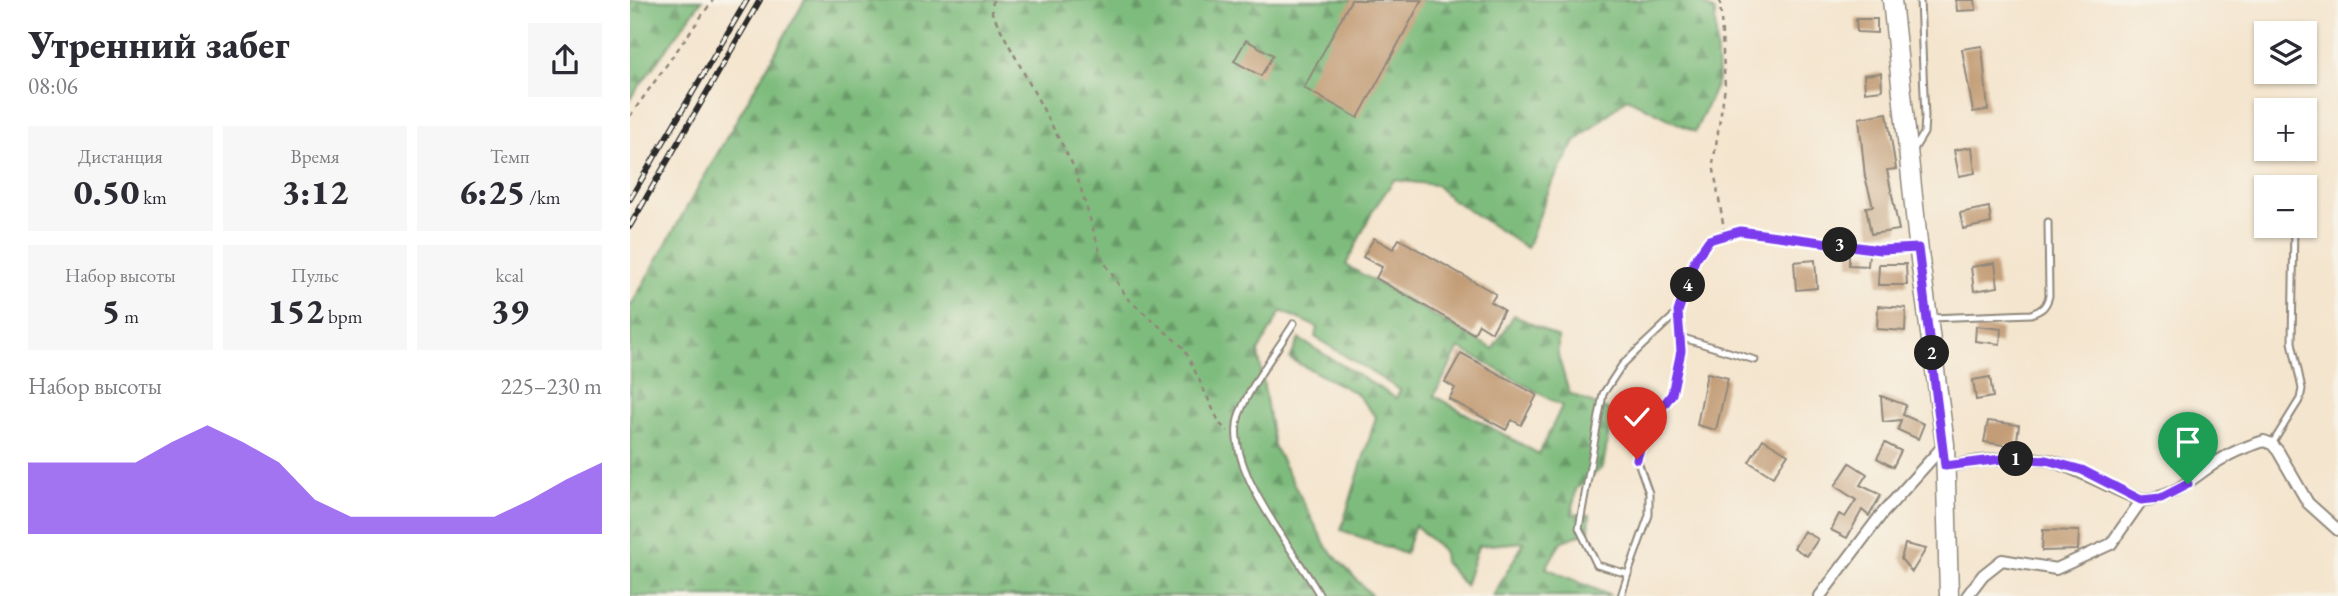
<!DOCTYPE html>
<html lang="ru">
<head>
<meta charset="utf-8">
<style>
	:root { --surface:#fff; --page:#f7f7f7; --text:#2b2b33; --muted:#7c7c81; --accent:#7c3aed }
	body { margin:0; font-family:"EB Garamond",serif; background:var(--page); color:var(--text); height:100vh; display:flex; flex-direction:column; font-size:26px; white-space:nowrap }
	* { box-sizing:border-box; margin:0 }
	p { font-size:23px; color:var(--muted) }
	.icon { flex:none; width:38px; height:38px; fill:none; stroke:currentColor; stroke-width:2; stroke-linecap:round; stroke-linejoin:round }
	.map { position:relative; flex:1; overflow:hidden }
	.drawer { display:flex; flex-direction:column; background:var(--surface); width:630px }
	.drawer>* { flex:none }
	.controls { position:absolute; left:1624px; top:21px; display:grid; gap:14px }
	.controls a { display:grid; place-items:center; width:63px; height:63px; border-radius:0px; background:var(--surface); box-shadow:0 2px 5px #0004; font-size:35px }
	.pin { position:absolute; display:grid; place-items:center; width:60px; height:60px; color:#fff; margin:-72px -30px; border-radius:50% 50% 50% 0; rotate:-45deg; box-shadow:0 0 7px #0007 }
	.pin .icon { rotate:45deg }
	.km { position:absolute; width:35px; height:35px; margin:-18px; border-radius:50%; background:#222; color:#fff; font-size:19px; line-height:35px; text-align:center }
	.round { display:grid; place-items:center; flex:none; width:74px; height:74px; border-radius:0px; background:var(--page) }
	.headline { display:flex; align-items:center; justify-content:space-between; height:119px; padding:0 28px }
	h1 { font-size:38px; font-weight:800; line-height:52px }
	.metrics { display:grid; grid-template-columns:repeat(3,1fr); gap:10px; height:119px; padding:7px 28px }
	.metrics div { display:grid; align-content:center; border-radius:0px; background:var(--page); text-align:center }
	.metrics b { font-size:35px; font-weight:800 }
	.metrics small { font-size:19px; font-weight:400 }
	.metrics p { font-size:19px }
	.chart { height:196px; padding:14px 28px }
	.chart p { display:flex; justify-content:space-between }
	.chart svg { width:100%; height:126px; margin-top:7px; fill:var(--accent); opacity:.7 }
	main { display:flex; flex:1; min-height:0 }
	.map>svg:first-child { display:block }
</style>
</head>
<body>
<main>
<section class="drawer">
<div class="headline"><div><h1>Утренний забег</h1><p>08:06</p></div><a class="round"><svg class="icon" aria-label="share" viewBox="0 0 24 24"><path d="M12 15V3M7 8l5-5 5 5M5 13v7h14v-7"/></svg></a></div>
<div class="metrics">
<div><p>Дистанция</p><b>0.50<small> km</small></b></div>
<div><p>Время</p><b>3:12</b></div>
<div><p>Темп</p><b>6:25<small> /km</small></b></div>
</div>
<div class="metrics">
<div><p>Набор высоты</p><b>5<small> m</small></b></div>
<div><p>Пульс</p><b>152<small> bpm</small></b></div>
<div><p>kcal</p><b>39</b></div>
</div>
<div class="chart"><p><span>Набор высоты</span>225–230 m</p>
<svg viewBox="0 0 160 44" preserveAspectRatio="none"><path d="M0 44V19L10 19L20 19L30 19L40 12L50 6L60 12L70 19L80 32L90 38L100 38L110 38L120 38L130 38L140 32L150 25L160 19V44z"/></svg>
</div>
</section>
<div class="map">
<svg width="1708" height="596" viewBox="0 0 1708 596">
	<defs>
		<pattern id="forest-firs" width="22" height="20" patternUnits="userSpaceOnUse" patternTransform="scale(1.75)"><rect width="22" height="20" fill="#7ebc7d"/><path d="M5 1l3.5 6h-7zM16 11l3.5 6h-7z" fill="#679967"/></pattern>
	</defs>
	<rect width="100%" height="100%" fill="#f7f3e8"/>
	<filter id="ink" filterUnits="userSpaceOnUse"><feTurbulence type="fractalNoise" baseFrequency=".0143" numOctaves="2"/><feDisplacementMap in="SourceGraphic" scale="14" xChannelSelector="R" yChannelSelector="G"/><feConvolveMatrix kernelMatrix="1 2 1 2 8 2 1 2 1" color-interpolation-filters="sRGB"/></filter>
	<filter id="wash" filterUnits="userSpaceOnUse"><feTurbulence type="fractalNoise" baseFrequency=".00686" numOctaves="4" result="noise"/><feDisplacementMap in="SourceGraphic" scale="28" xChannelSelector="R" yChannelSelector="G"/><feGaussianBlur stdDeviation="1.57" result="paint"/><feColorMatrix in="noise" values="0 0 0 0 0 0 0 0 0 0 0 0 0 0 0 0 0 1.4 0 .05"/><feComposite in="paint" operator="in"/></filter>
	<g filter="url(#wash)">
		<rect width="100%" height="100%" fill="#f4e5ce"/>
		<g fill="url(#forest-firs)" stroke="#547454" stroke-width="2" fill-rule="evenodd">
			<path d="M0,0H72L0,99Z"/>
			<path d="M175,0H1068L1085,12L1088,81L1065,132L997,98L945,142L921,185L897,248L820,198L806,185L764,180L743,210L716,265L863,349L884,315L928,337V355L939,393L982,412L973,467L946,489L942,514L960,515L959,531L931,542L916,568L981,596H863L894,542L848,546L835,586L814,562L813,551L785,525L775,554L711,530L746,417L726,393L660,359L669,339L766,398L770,390L685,337L687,327L651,311L628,352L644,446L697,548L742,596H0V307ZM829,348L932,406L909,454L804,396Z"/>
		</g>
		<g id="blocks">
			<g fill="#c39d77">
				<path d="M721,0H792L728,118L674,88Z"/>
				<path d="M1326,0H1345L1346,10L1327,11Z"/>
				<path d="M1226,19H1247V33L1227,32Z"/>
				<path d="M616,40L643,55L631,76L604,61Z"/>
				<path d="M1352,46L1358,110L1343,112L1332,49Z"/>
				<path d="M1251,73L1252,90L1235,92L1234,75Z"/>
				<path d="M1257,113L1266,169L1257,170L1269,230L1241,234L1236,207L1243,206L1235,177L1229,118Z"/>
				<path d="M1342,147L1345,173L1329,176L1324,150Z"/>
				<path d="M1359,207L1361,223L1333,229L1330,213Z"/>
				<path d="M744,238L763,249L769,239L866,294L861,302L874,310L862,332L849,324L844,334L746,278L752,267L733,257Z"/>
				<path d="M1219,251L1239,254L1238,266L1219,265Z"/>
				<path d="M1185,260L1187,288L1166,290L1164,262Z"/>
				<path d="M1365,263L1368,287L1344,291L1341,267Z"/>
				<path d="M1249,264H1276L1277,285H1248Z"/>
				<path d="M1248,306L1276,308L1275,331L1247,329Z"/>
				<path d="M1346,326L1371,329L1370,344L1345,341Z"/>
				<path d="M831,353L907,395L891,425L882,420L876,430L819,399L825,388L815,382Z"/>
				<path d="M1077,373L1098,378L1086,430L1067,425Z"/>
				<path d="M1360,377L1363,397L1346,400L1343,380Z"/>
				<path d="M1251,396L1276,405L1273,415L1294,424L1288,439L1268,430L1271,420L1253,422Z"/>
				<path d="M1358,421L1389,425L1386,447L1354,442Z"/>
				<path d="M1133,439L1158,454L1143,477L1119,462Z"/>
				<path d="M1255,443L1271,451L1263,467L1247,458Z"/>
				<path d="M1220,463L1237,474L1230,485L1251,495L1239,516L1232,510L1217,538L1201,530L1209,514L1215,517L1226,500L1205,486Z"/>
				<path d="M1413,530L1449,531L1448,550L1412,551Z"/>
				<path d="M1174,531L1188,539L1177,556L1164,548Z"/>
				<path d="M1275,544L1296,549L1282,572L1271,559Z"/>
			</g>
		</g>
	</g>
	<g filter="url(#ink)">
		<use href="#blocks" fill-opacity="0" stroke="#90887c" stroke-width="2"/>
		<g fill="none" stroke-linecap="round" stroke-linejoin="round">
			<g stroke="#90887c" stroke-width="9">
				<g id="lane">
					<path d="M1283,151L1294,133L1295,117L1290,0"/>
					<path d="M1301,318L1401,314C1412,310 1416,307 1419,296L1418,222"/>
					<path d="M664,323C646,352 621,383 609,415C592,466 666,551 690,596"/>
					<path d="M1050,337L1125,360"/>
					<path d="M1642,444L1670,399L1672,389L1662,342L1664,226"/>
					<path d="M998,574L1019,515V493L1007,459L1015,430L1042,394L1051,351L1048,312"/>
					<path d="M991,596L998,574L967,565L949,528L973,394L992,365L1048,312L1065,260L1079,240L1110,231L1249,250L1285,248"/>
				</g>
			</g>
			<g stroke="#90887c" stroke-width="14">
				<g id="street">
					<path d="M1315,466C1348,462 1384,454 1417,460C1441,464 1503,501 1515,500C1546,497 1565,475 1590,460C1604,451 1618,446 1634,441L1642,444L1648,451L1678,503L1708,530"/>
					<path d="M1190,596L1251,515L1315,444"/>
					<path d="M1337,596L1353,575L1372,560L1426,569L1481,544L1511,501"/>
				</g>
			</g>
			<g stroke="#90887c" stroke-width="21">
				<path id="primary" d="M1262,0L1289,252L1315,444L1319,596"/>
			</g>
			<g stroke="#90887c" stroke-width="2.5" stroke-dasharray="5 5" stroke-linecap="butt">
				<path d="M363,0L362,13L445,169L472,259L498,299L554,348L590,424L598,431"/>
				<path d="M1090,0L1095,87L1083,164L1094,229"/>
				<path d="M0,116L83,0"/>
			</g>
			<use href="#lane" stroke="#fff" stroke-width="5"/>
			<use href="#street" stroke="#fff" stroke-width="10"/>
			<use href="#primary" stroke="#fff" stroke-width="18"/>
			<g stroke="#2b2b2b" stroke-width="6">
				<g id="rail">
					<path d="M0,199L117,0"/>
					<path d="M0,226L130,0"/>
				</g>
			</g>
			<use href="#rail" stroke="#f7f3e8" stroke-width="3.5" stroke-dasharray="10" stroke-linecap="butt"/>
		</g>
	</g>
	<g fill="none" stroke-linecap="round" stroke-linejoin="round" filter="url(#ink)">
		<g stroke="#fff" stroke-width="14">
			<path id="route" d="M1007,459L1015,430L1042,394L1051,351L1048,312L1065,260L1079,240L1110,231L1250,250L1288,248L1315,466L1380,458L1416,460L1452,470L1511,500L1531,498L1558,484"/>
		</g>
		<use href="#route" stroke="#7c3aed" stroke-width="9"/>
	</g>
</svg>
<div class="controls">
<a><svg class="icon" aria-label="layers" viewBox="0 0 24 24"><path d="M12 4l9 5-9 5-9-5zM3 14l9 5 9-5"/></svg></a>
<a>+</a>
<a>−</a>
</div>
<div class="pin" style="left:1558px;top:484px;background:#1e9e55"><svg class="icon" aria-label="arrive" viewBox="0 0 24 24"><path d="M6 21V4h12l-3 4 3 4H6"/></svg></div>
<div class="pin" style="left:1007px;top:459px;background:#d93025"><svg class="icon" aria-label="check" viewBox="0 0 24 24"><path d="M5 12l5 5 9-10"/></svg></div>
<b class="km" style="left:1386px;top:459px">1</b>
<b class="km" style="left:1302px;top:353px">2</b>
<b class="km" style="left:1210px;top:245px">3</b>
<b class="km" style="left:1058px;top:285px">4</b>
</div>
</main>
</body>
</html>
